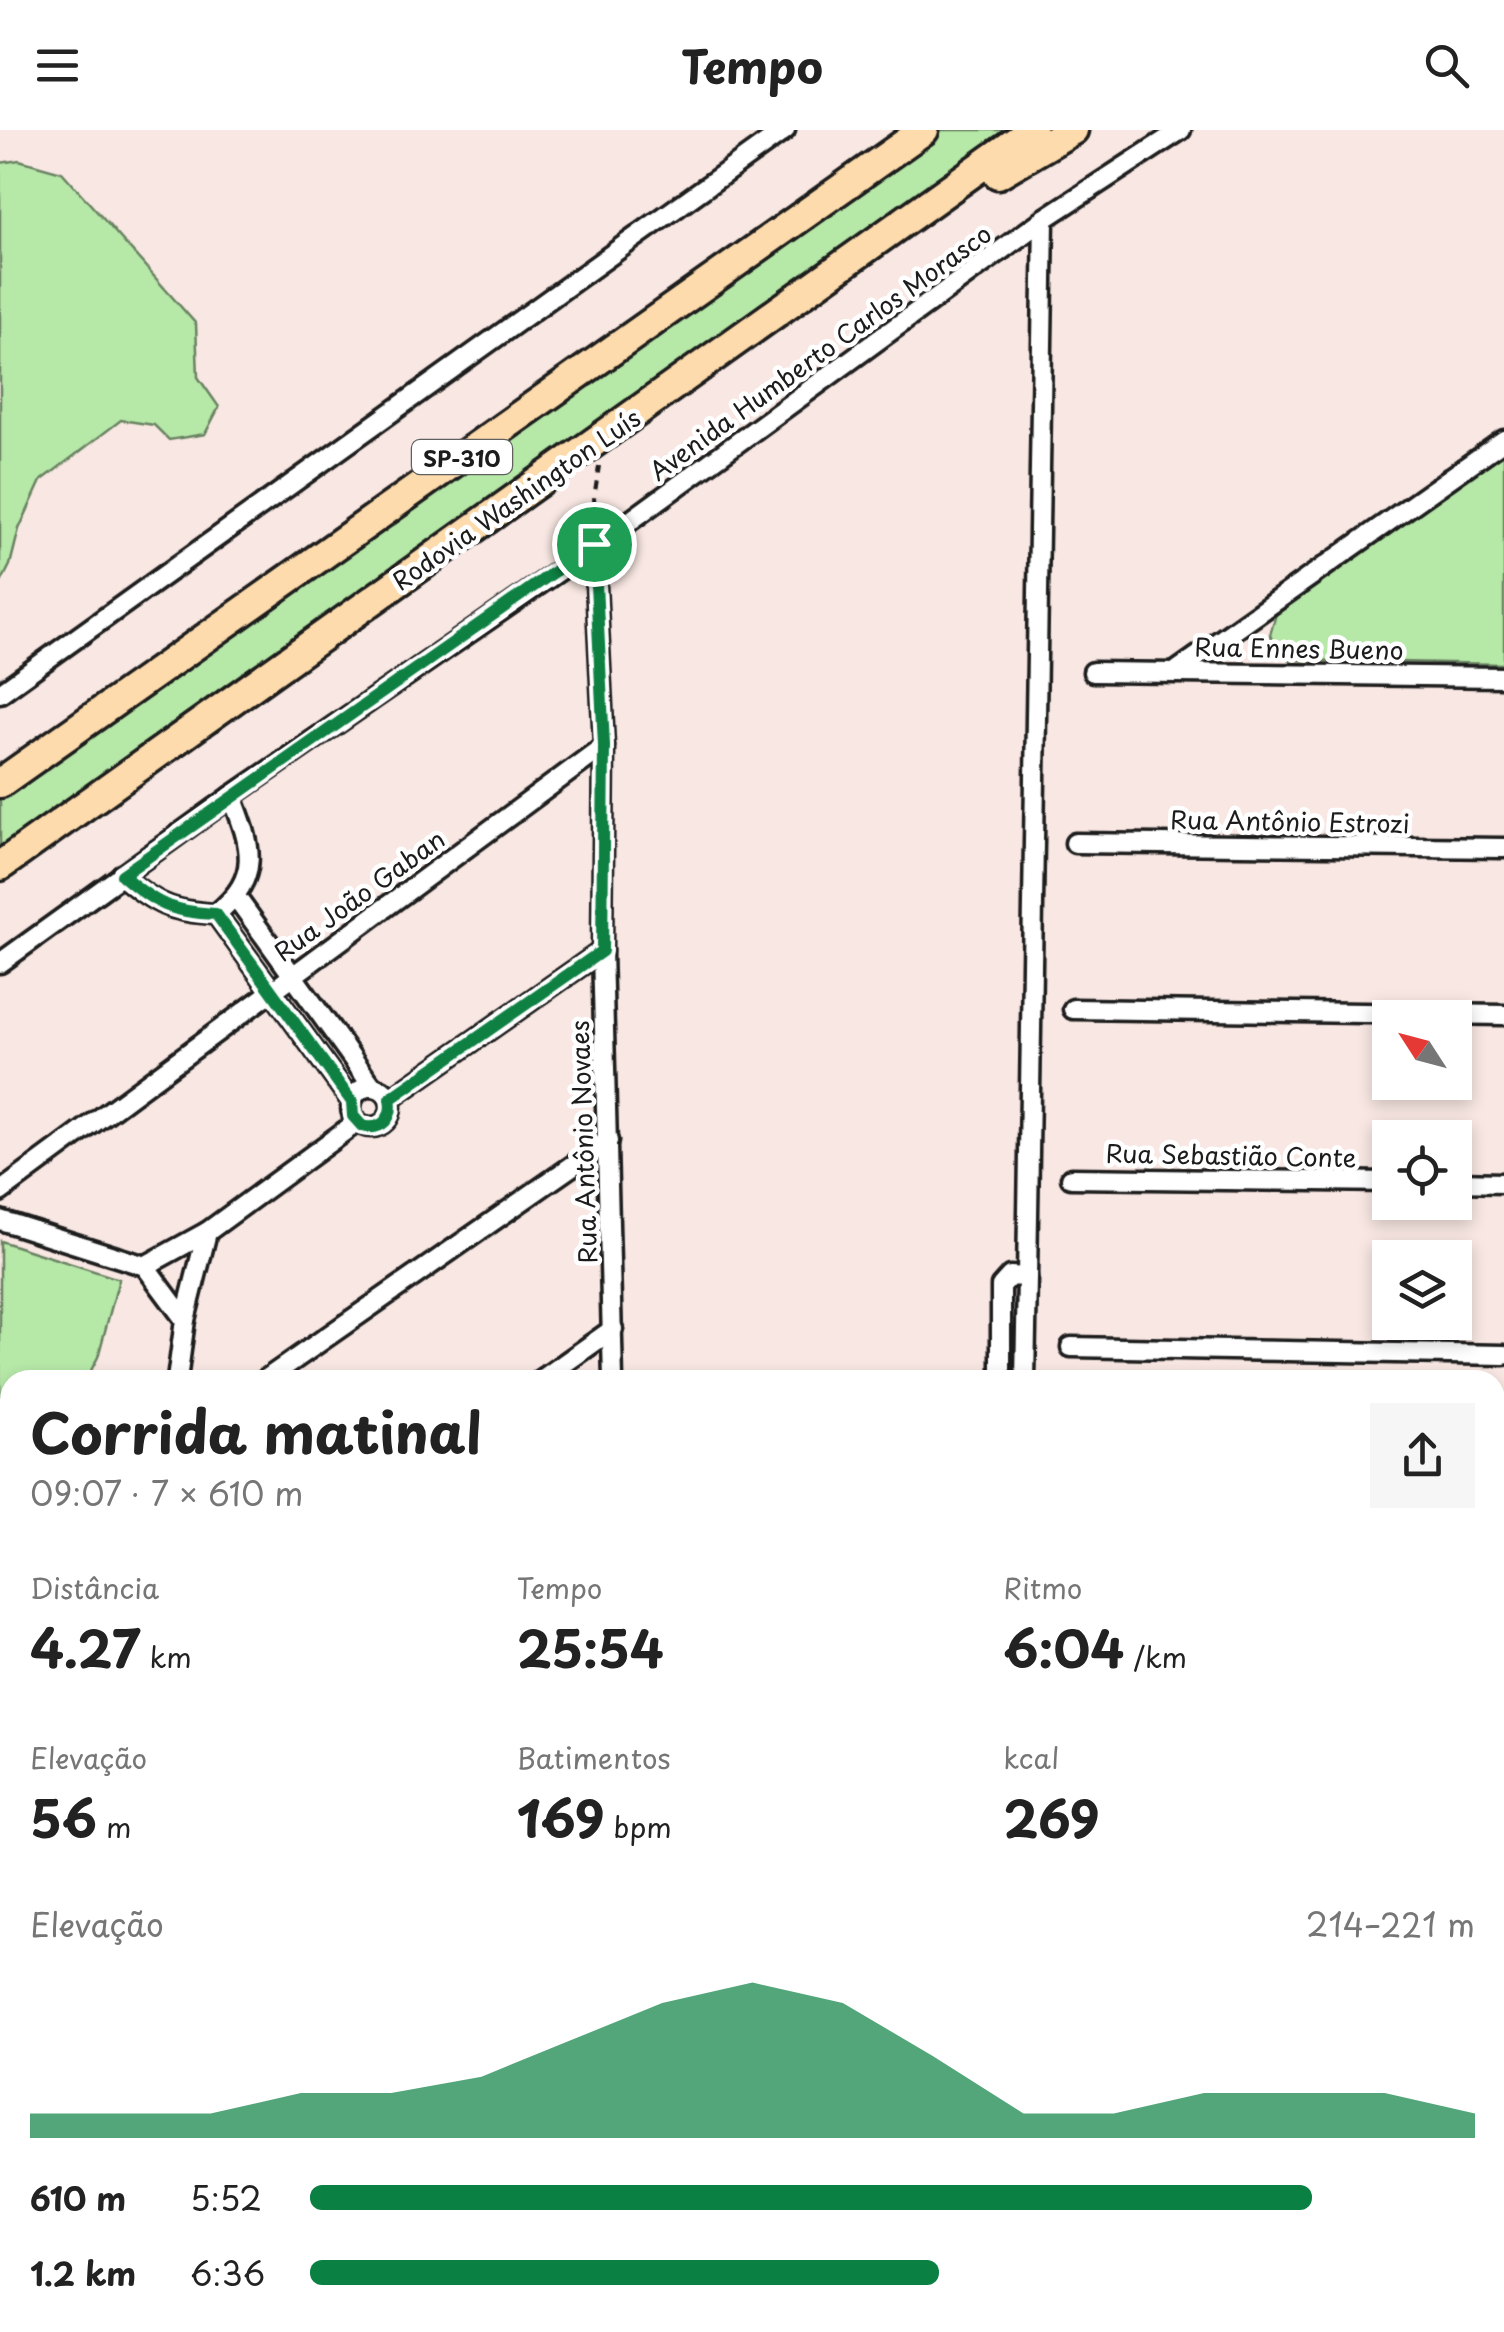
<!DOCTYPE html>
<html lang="pt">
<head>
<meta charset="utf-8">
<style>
	:root { --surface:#fff; --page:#f6f6f6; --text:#222; --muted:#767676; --accent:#0b8043 }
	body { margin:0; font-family:"Playpen Sans",sans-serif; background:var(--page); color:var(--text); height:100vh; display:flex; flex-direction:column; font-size:38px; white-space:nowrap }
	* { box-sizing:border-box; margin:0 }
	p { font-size:32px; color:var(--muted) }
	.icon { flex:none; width:55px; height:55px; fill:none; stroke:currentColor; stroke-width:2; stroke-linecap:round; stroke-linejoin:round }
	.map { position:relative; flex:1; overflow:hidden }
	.side { position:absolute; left:0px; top:1240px; width:1505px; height:962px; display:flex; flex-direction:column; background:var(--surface); border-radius:30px 30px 0 0; box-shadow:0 5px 15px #0003 }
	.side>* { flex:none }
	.needle { width:65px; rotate:306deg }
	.tools { position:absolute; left:1372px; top:870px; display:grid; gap:20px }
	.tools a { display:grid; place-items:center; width:100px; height:100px; border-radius:0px; background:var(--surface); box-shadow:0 5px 15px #0003; font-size:50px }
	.pin { position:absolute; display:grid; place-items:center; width:85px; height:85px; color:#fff; margin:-42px; border:5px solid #fff; border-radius:50%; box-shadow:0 2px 10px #0007 }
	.round { display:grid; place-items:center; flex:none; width:105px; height:105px; border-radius:0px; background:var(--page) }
	.head { display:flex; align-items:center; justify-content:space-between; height:170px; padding:0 30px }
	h1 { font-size:55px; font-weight:700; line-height:75px }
	.stats { display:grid; grid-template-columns:repeat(3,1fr); gap:15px; height:170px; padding:10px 30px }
	.stats div { display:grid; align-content:center }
	.stats b { font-size:50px; font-weight:700 }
	.stats small { font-size:28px; font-weight:400 }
	.stats p { font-size:28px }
	.chart { height:280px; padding:20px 30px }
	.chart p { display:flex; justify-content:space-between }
	.chart svg { width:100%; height:180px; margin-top:10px; fill:var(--accent); opacity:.7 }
	ul { padding:0 30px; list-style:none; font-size:32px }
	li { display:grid; grid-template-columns:160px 120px 1fr; align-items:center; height:75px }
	li i { height:25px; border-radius:12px; background:var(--accent) }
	header { display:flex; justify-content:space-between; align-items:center; height:130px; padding:0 30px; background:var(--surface); font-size:45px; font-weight:700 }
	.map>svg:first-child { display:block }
</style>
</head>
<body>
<header><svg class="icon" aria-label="menu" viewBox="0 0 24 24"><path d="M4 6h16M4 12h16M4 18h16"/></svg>Tempo<svg class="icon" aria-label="search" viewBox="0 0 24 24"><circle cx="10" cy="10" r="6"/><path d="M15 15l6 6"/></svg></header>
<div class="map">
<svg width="1504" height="2202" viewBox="0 0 1504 2202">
	<rect width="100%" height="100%" fill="#f8e7e2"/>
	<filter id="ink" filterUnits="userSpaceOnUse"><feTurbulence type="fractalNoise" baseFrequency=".01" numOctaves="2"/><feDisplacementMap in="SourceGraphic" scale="20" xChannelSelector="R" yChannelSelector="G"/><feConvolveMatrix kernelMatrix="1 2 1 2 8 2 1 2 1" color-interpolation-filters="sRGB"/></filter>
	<g filter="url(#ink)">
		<g fill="#b6e8a8" stroke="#698262" stroke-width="2.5">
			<path d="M939,0H1008L0,717V666Z"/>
			<path d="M19,30L62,42L196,194L198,247L219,277L205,304L169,310L154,295L121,290L41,351L19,399L10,435L0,455V33Z"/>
			<path d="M1504,316V534L1290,530L1279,524L1270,505L1278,477Z"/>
			<path d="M0,1111L119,1149L98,1227L86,1250H10V1390L0,1402Z"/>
			<path d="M0,1719L10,1722V2192L69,2193L58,2202H0Z"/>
		</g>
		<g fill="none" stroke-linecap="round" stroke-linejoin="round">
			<path stroke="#63839c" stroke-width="5" d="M0,2095L10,2085"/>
			<g stroke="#1c1c1c" stroke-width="25">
				<g id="minor">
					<path d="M594,414L604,616L602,821L613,1250"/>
					<path d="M1178,540L1504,310"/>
					<path d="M1093,542L1504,547"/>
					<path d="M0,563L785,0"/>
					<path d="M1075,713L1504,718"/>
					<path d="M121,745C155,774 171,782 216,784C263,746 251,716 232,666"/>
					<path d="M236,767L373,957"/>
					<path d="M216,784L352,972"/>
					<path d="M0,833L232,666L604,410L1044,89L1181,0"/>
					<path d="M1073,879L1504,885"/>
					<circle cx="371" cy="977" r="20"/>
					<path d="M390,969L602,821"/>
					<path d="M1071,1048L1390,1052"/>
					<path d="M1455,1052L1504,1053"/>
					<path d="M0,1062L604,616"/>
					<path d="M0,1090L145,1136L185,1190"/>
					<path d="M145,1136L207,1102L357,992"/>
					<path d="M1027,1147L1044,89"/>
					<path d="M1071,1217L1504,1225"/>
					<path d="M177,1250L185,1190L207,1102"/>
					<path d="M265,1250L608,1011"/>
					<path d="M541,1250L613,1199"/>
					<path d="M1001,1250V1156L1010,1146L1027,1147L1025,1250"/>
					<path d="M1495,1392H1504"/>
					<path d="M1495,1561H1504"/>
					<path d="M1495,1730H1504"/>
					<path d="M1495,1900H1504"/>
					<path d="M1495,2066H1504"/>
					<path d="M405,2192L538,2202"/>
					<path d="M1015,2192L1017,2202"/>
					<path d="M151,2202L161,2192"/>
					<path d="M356,2202V2192"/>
					<path d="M639,2202V2192"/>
					<path d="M987,2202L992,2192"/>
				</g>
			</g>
			<g stroke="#1c1c1c" stroke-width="35">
				<g id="highway">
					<path d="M998,44L1073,0"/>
					<path d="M0,653L924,0"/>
					<path d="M0,736L1032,0"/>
				</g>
			</g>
			<path stroke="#1c1c1c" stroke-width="4" stroke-dasharray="8 8" stroke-linecap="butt" d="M597,391L594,369L599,336"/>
			<use href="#minor" stroke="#fff" stroke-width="18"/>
			<use href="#highway" stroke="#fedbac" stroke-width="28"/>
		</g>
	</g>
	<g fill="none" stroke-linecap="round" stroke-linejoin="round" filter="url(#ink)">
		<g stroke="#fff" stroke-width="20">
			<path id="route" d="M594,414L604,616L602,821L390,969C394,988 382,1001 362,996L353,986L352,972L216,784C171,782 155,774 122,745Z"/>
		</g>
		<use href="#route" stroke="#0b8043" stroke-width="12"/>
	</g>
	<g text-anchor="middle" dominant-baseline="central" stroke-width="9" stroke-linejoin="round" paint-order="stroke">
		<rect fill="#fff" stroke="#606060" stroke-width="2.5" x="412" y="310" width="100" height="34" rx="8"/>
		<g font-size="22" font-weight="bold" fill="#1c1c1c">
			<text x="462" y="327">SP-310</text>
		</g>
		<g font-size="25" fill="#1c1c1c" stroke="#fff">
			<text transform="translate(820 222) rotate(-36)">Avenida Humberto Carlos Morasco</text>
			<text transform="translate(516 369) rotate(-35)">Rodovia Washington Luís</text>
			<text transform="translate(1299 518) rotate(1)">Rua Ennes Bueno</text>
			<text transform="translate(1290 691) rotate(1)">Rua Antônio Estrozi</text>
			<text transform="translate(359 765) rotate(-36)">Rua João Gaban</text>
			<text transform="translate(583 1012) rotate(-92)">Rua Antônio Novaes</text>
			<text transform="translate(1231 1025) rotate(1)">Rua Sebastião Conte</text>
		</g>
	</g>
</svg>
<div class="tools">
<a><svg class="needle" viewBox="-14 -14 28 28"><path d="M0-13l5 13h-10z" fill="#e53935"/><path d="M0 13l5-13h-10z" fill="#767676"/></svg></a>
<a><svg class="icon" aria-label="locate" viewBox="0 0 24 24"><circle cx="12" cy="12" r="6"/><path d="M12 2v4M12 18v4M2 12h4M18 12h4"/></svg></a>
<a><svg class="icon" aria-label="layers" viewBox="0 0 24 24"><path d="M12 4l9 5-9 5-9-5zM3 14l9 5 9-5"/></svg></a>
</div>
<div class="pin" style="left:594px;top:414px;background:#1e9e55"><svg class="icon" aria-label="arrive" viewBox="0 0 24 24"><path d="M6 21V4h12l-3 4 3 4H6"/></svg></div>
<section class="side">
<div class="head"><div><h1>Corrida matinal</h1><p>09:07 · 7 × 610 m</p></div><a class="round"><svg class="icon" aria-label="share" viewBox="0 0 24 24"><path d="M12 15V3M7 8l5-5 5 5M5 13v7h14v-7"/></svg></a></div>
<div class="stats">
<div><p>Distância</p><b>4.27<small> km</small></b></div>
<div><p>Tempo</p><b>25:54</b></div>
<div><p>Ritmo</p><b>6:04<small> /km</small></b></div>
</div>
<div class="stats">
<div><p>Elevação</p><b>56<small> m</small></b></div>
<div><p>Batimentos</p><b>169<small> bpm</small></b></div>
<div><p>kcal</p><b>269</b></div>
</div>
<div class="chart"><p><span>Elevação</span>214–221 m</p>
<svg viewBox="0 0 160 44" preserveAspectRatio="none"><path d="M0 44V38L10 38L20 38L30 33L40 33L50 29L60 20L70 11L80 6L90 11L100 24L110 38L120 38L130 33L140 33L150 33L160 38V44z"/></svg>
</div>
<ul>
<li><b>610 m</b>5:52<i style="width:86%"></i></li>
<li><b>1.2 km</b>6:36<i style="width:54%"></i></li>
</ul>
</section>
</div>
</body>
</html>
